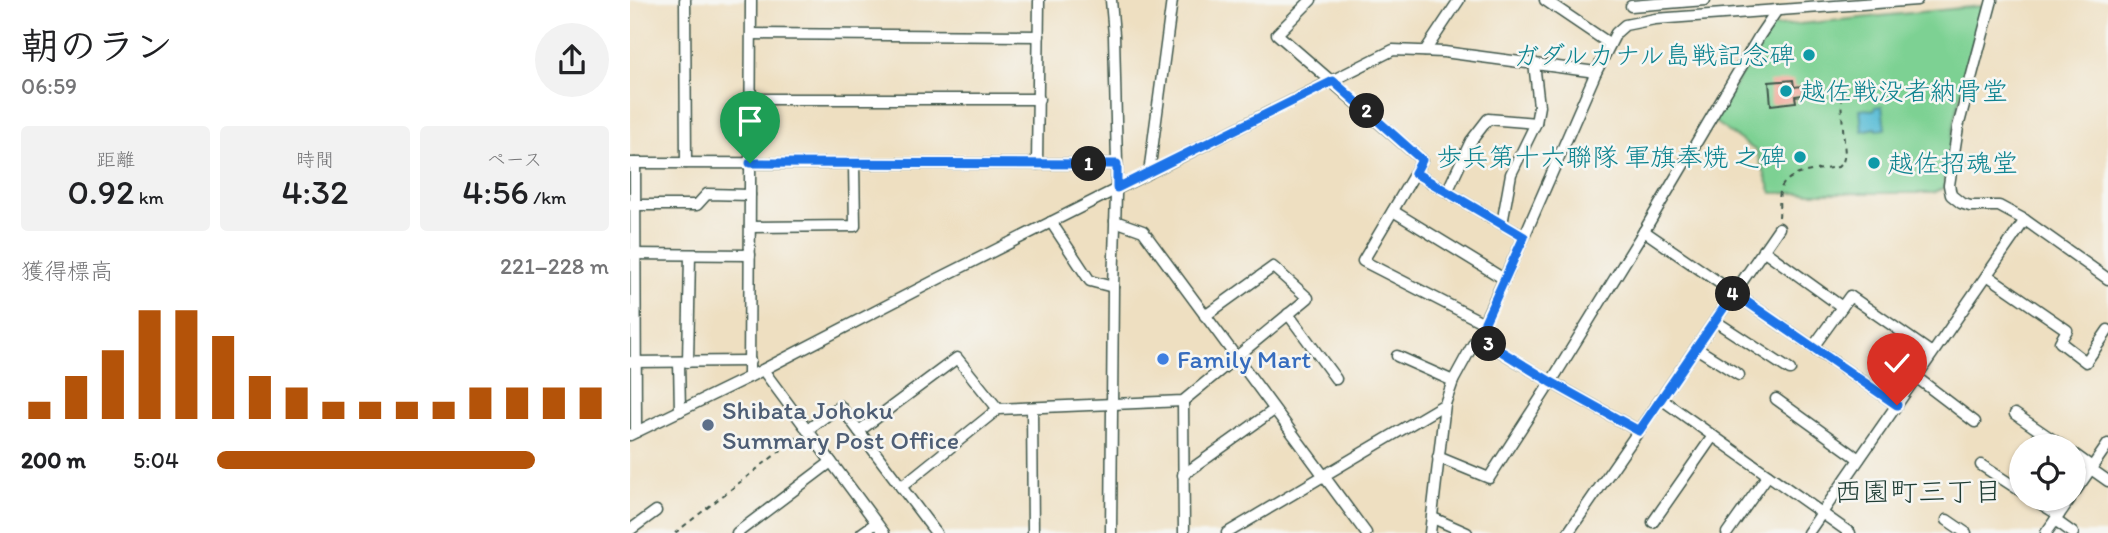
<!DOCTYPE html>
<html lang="ja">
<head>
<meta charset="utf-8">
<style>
	:root { --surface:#fff; --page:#f2f2f2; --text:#202124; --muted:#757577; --accent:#b45309 }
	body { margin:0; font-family:Itim,"Klee One",sans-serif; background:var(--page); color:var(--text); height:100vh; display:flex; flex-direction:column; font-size:26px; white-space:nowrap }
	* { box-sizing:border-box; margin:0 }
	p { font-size:23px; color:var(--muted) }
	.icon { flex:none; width:38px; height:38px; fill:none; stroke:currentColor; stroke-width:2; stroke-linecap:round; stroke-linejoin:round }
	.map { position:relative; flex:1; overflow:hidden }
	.panel { display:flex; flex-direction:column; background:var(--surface); width:630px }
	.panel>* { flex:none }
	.buttons { position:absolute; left:1379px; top:434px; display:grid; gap:14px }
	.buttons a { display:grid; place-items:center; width:77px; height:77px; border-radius:50%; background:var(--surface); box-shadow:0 2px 5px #0004; font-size:35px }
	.pin { position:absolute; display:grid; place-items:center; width:60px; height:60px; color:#fff; margin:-72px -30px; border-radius:50% 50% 50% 0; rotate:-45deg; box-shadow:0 0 7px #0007 }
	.pin .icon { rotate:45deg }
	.km { position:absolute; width:35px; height:35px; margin:-18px; border-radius:50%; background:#222; color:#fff; font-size:19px; line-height:35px; text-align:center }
	.round { display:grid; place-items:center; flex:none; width:74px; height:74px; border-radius:37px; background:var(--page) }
	.head { display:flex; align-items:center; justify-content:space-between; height:119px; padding:0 21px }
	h1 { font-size:38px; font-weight:600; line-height:52px }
	.stats { display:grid; grid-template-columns:repeat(3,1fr); gap:10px; height:119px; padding:7px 21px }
	.stats div { display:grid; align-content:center; border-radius:7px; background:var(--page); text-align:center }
	.stats b { font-size:35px; font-weight:600 }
	.stats small { font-size:19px; font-weight:400 }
	.stats p { font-size:19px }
	.chart { height:196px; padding:14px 21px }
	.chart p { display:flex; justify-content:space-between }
	.chart svg { width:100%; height:126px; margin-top:7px; stroke:var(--accent); stroke-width:6 }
	ul { padding:0 21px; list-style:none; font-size:23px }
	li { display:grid; grid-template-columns:112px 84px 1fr; align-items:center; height:52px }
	li i { height:18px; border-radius:9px; background:var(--accent) }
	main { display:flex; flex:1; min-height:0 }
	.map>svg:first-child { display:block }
</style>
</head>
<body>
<main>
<section class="panel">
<div class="head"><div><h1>朝のラン</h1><p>06:59</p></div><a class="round"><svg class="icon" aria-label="share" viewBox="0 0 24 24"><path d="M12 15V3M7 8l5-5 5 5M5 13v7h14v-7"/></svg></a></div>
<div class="stats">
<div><p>距離</p><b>0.92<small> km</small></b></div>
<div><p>時間</p><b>4:32</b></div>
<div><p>ペース</p><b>4:56<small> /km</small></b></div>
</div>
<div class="chart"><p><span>獲得標高</span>221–228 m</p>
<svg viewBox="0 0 160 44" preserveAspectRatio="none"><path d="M5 44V38M15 44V29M25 44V20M35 44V6M45 44V6M55 44V15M65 44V29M75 44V33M85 44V38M95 44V38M105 44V38M115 44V38M125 44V33M135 44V33M145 44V33M155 44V33"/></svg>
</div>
<ul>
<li><b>200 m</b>5:04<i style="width:81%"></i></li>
</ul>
</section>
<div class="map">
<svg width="1478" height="533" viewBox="0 0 1478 533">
	<rect width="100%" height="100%" fill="#f6f6f2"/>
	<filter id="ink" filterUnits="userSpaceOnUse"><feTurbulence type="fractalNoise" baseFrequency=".0143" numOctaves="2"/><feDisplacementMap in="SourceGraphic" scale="14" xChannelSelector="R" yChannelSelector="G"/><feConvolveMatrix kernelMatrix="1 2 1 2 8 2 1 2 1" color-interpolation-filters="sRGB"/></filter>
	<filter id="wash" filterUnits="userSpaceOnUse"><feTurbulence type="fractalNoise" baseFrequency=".00686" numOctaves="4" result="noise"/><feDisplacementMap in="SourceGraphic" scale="28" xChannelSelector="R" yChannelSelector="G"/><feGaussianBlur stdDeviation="1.57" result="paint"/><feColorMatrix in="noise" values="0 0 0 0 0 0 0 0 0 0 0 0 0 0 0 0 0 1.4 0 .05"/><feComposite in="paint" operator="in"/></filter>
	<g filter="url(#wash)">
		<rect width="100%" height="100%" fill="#eedfc1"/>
		<path fill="#7dd193" stroke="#4e8764" stroke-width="2" d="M1352,6L1327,110L1314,178V188L1304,193H1142L1126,151L1083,121L1140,27Z"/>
		<path fill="#57bcd5" stroke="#3b7c84" stroke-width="2" d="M1252,106L1255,129L1247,130L1246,128L1232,131L1230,109L1245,110V107Z"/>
		<g id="blocks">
			<path fill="#f2a293" d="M1163,80L1164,87L1172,86L1173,95L1165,96L1166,102L1141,105L1139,82Z"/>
		</g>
	</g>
	<g filter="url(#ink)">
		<use href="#blocks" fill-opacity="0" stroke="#3e5549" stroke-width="2"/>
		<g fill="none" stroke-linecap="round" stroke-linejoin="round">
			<g stroke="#3e5549" stroke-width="13">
				<g id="minor">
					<path d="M55,0L56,163"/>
					<path d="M681,0L647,34L792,160L785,173L894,237"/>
					<path d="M915,0L980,44"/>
					<path d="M1362,0L1328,127L1319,185L1321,195L1331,203L1340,206H1369L1395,220L1478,279"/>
					<path d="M1001,6L1075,0"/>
					<path d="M122,34L409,36"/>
					<path d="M795,51L829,0"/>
					<path d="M120,99H409"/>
					<path d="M0,163L487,164"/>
					<path d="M5,163L6,432"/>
					<path d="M407,164L409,0"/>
					<path d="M519,173L542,0"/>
					<path d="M785,173L733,261L854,323"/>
					<path d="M817,192L841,141L858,119L906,123"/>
					<path d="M0,205H67L77,194L120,195"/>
					<path d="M763,211L874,279"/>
					<path d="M485,221L513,231L736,533"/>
					<path d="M421,222L460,281L483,287"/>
					<path d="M872,224L881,174L906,123L909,106L904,63"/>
					<path d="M120,227L225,226L224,164"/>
					<path d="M1014,231L1267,405"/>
					<path d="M1133,250L1212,307"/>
					<path d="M0,254L120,255"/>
					<path d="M1357,275L1437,330L1430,342L1456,362L1478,330"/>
					<path d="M658,314L706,379"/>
					<path d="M1085,321L1160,370"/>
					<path d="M847,337L921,382L1009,431"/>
					<path d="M1183,347L1220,296L1302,353"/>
					<path d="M1066,348L1109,375"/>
					<path d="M767,356L823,381"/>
					<path d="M0,362L120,361"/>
					<path d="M49,362L50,411"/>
					<path d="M58,362L60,255"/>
					<path d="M133,370L254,533"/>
					<path d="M119,377L121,0"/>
					<path d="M1286,377L1345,422"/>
					<path d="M1031,399L1220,533"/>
					<path d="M1146,399L1229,459"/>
					<path d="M553,401L554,533"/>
					<path d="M402,408L403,533"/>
					<path d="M1385,414L1432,446"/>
					<path d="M177,430L210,406L306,533"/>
					<path d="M229,431L327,358L368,409L553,401L678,298L643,267L575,316"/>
					<path d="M0,435L119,377L308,279L763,50L814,52L966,72"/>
					<path d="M1444,454L1462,467"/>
					<path d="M808,457L859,478L921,382L1014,231L1130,35L1147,10"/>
					<path d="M1351,465L1391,491"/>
					<path d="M1461,469L1478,481"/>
					<path d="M553,475L644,410"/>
					<path d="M271,487L368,409"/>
					<path d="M1444,493L1478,444"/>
					<path d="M1403,499L1429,515"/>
					<path d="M803,518L837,533"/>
					<path d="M1317,520L1336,533"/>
					<path d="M1425,520L1443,533"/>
					<path d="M1023,522L1083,436"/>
					<path d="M0,530L26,511"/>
					<path d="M107,533L201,462"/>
					<path d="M232,533L246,523"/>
					<path d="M481,533L483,287L487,164L484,35L481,0"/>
					<path d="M597,533L815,404"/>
					<path d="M800,533L815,404L823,381L847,337L894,237L966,72L986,33L995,25L1025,19L1287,0"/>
					<path d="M938,533L1149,228"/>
					<path d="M1097,533L1138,475"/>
					<path d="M1178,533L1395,220"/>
					<path d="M1416,533L1440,499"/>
				</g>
			</g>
			<g stroke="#3e5549" stroke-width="2" stroke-dasharray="5 5" stroke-linecap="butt">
				<path d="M1149,217C1150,209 1148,196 1151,188C1159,170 1192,170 1208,167L1213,162L1215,154L1211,101"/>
				<path d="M45,533L168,437"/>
			</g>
			<use href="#minor" stroke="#fff" stroke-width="10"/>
		</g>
	</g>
	<g fill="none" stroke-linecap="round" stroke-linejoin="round" filter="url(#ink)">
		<g stroke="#fff" stroke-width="14">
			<path id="route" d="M120,163L487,164V188L703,81L792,160L785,173L894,237L848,337L921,382L1009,431L1104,293L1267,405"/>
		</g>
		<use href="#route" stroke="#1a73e8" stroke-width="9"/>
	</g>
	<g fill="#0f9aa8" stroke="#f6f6f2" stroke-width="2.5">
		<circle cx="1179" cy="55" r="7"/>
		<circle cx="1156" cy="91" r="7"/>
		<circle cx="1170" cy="157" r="7"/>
		<circle cx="1244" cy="163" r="7"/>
	</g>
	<circle fill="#3f7fe0" stroke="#f6f6f2" stroke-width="2.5" cx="533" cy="359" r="7"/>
	<circle fill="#5c6f8a" stroke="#f6f6f2" stroke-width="2.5" cx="78" cy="425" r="7"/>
	<g text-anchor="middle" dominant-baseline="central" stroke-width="5" stroke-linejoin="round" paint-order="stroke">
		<g font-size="26" fill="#0d838f" stroke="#f6f6f2" text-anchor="end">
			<text x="1165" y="55">ガダルカナル島戦記念碑</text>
			<text x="1170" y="91" text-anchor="start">越佐戦没者納骨堂</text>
			<text x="1156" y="157">歩兵第十六聯隊 軍旗奉焼 之碑</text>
			<text x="1258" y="163" text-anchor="start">越佐招魂堂</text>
		</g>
		<g font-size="26" fill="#366cbe" stroke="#f6f6f2" text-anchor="start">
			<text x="547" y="359">Family Mart</text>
		</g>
		<g font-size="26" fill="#4e5e75" stroke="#f6f6f2" text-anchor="start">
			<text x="92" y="410">Shibata Johoku<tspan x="92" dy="30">Summary Post Office</tspan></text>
		</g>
		<g font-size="28" fill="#1f3d34" stroke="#f6f6f2">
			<text x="1288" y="491">西園町三丁目</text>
		</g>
	</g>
</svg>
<div class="buttons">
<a><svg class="icon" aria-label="locate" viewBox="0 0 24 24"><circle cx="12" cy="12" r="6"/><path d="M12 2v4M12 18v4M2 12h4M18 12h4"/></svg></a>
</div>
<div class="pin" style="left:120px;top:163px;background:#1e9e55"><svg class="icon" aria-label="arrive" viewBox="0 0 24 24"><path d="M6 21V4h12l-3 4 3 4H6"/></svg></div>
<div class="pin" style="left:1267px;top:405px;background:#d93025"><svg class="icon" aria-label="check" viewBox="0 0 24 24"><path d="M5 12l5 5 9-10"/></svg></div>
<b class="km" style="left:459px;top:164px">1</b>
<b class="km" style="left:737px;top:111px">2</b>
<b class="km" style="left:859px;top:344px">3</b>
<b class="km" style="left:1103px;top:294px">4</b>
</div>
</main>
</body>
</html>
